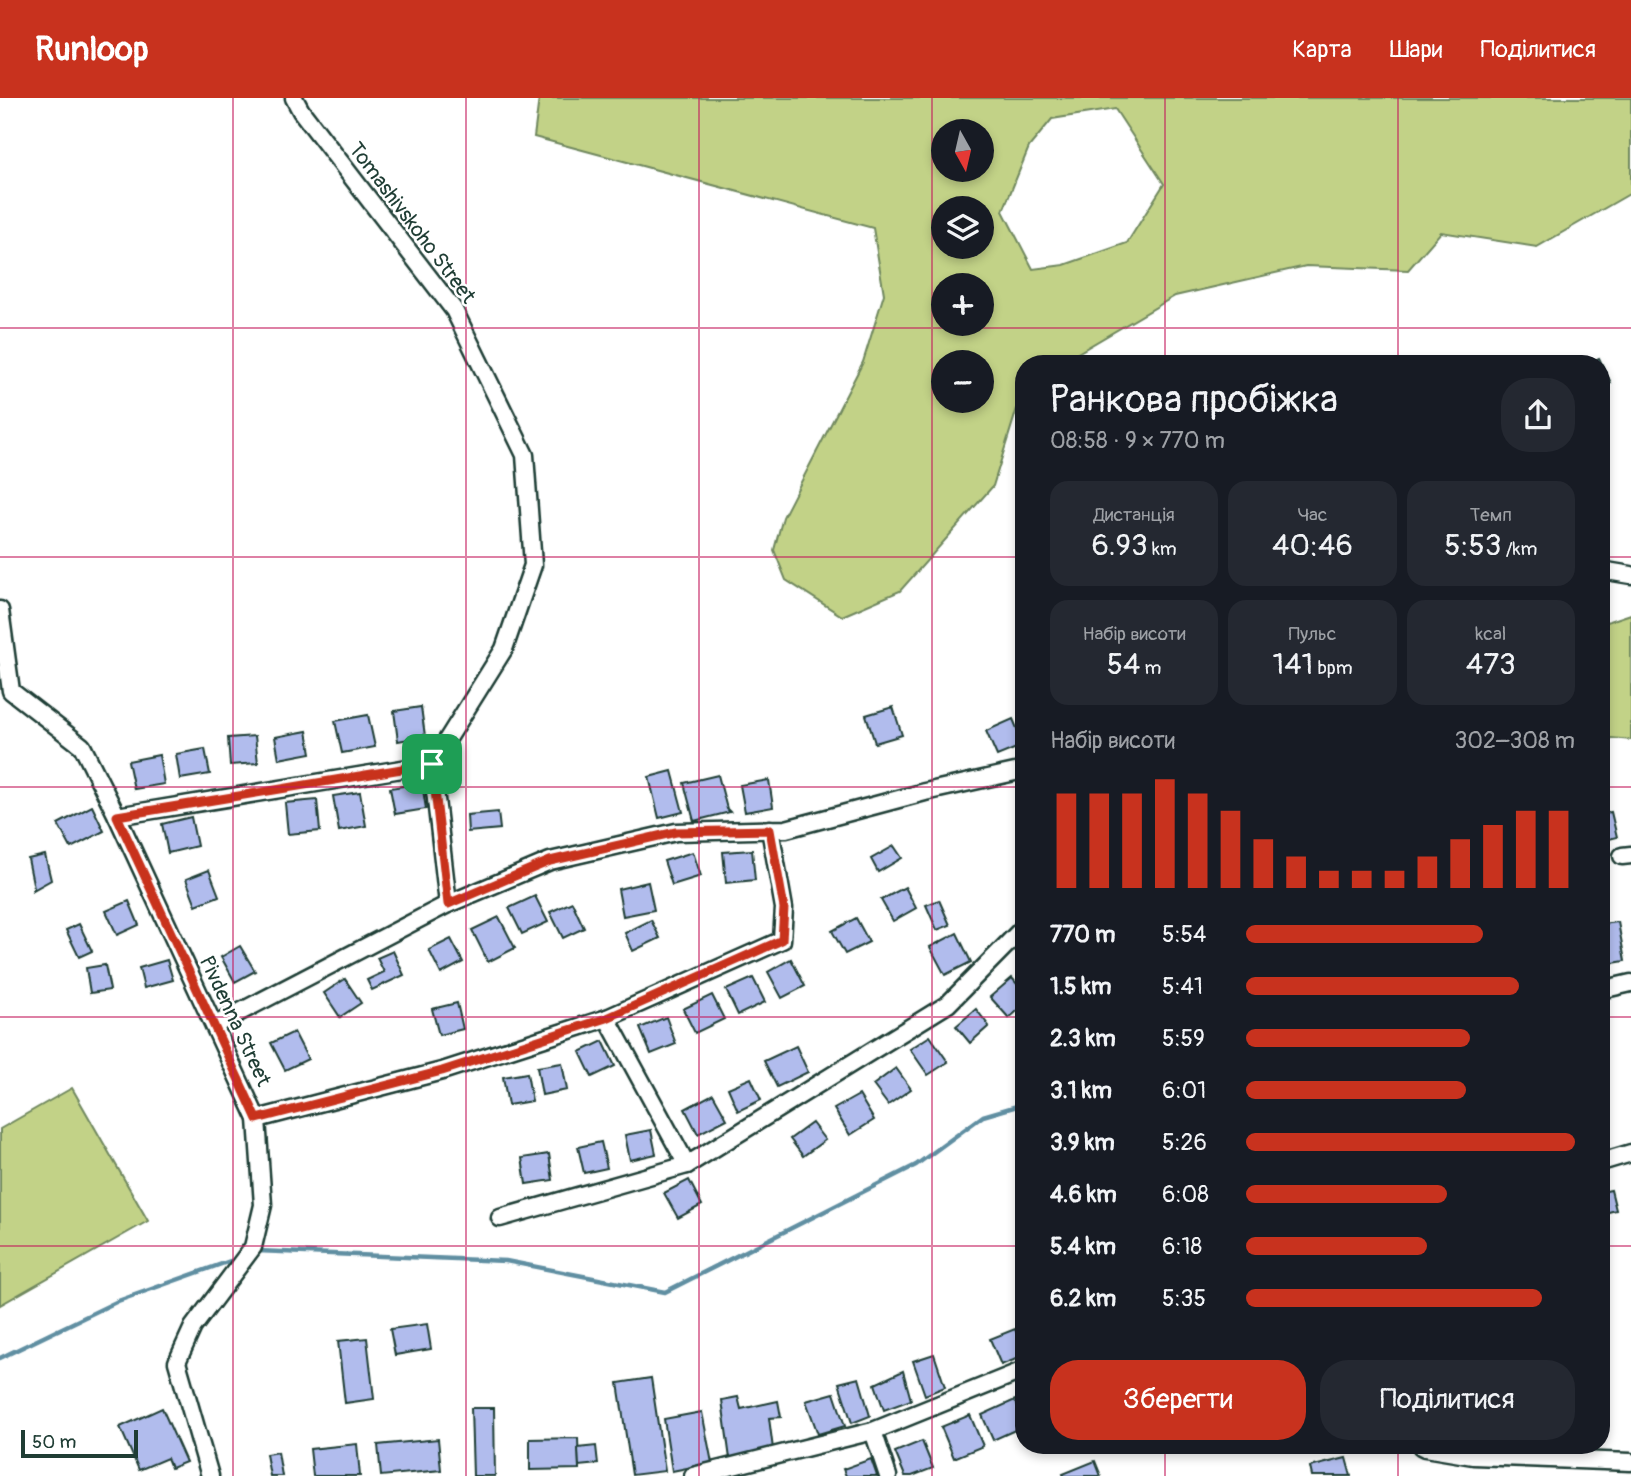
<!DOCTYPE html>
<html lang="uk">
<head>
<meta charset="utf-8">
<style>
	:root { --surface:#171b24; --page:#242831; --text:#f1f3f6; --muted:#9ea1a6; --accent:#c8321e }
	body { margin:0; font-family:Pangolin,sans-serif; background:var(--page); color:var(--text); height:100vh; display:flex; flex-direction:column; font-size:26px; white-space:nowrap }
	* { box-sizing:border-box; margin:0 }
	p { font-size:23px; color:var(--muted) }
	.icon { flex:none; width:38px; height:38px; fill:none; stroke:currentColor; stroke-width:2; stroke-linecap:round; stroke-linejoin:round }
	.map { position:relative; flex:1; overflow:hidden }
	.panel { position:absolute; left:1015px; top:257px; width:595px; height:1099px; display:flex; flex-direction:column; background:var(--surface); border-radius:28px; box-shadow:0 4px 10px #0003 }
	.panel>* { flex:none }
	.needle { width:46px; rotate:172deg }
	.tools { position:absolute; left:931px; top:21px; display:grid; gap:14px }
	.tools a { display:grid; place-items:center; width:63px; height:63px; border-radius:50%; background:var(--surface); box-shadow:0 4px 10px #0003; font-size:35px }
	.scale { position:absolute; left:21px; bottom:18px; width:117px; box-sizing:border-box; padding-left:7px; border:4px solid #1f3d34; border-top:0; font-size:19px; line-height:24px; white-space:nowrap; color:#1f3d34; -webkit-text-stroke:5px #fff; paint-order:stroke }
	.pin { position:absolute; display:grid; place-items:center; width:60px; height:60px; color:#fff; margin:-30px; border-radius:14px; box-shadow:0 4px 10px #0006 }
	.round { display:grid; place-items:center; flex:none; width:74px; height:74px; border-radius:28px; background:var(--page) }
	.overview { display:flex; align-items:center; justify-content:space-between; height:119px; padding:0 35px }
	h1 { font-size:38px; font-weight:600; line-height:52px }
	.stats { display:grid; grid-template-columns:repeat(3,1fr); gap:10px; height:119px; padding:7px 35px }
	.stats div { display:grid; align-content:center; border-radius:18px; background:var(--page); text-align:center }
	.stats b { font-size:30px; font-weight:600 }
	.stats small { font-size:19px; font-weight:400 }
	.stats p { font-size:19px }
	.chart { height:196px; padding:14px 35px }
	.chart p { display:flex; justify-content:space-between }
	.chart svg { width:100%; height:126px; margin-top:7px; stroke:var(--accent); stroke-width:6 }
	.action { display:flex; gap:14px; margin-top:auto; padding:14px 35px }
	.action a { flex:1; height:80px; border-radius:28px; background:var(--accent); color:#fff; font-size:28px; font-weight:600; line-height:80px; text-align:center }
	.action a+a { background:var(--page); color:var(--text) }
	ul { padding:0 35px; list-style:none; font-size:23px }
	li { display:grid; grid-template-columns:112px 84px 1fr; align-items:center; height:52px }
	li i { height:18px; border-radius:9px; background:var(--accent) }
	header { display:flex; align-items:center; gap:42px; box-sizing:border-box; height:98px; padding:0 35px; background:var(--accent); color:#fff }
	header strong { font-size:33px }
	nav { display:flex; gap:38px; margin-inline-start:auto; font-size:24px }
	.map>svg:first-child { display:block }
</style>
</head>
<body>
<header>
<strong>Runloop</strong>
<nav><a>Карта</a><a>Шари</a><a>Поділитися</a></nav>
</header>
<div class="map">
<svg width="1631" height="1378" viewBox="0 0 1631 1378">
	<rect width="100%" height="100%" fill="#fff"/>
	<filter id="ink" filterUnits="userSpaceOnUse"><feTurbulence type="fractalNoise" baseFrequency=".0143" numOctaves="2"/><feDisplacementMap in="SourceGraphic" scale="14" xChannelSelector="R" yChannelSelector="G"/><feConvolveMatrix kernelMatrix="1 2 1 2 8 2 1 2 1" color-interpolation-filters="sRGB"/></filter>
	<g filter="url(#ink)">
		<g fill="#c2d287" stroke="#70885e" stroke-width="2" fill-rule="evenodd">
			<path d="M539,0H1631V95L1537,149L1441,134L1408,172L1306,168L1175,198L1059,266H1024V288L993,388L900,493L842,518L786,482L774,452L783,419L863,264L884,196L873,130L534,39ZM1115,11L1164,86L1127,145L1064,167L1033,171L1003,113L1029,49L1052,21ZM943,33H982V72H943ZM943,110H982V149H943ZM943,187H982V226H943ZM943,264H982V303H943Z"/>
			<path d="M1631,516V642L1601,639V526Z"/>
			<path d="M72,990L148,1123L0,1207V1031Z"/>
		</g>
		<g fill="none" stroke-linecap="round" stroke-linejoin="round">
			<g stroke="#608fa2" stroke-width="4.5">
				<path d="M257,1153L506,1163L665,1194L916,1067L983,1018L1024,1006"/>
				<path d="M0,1260L118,1203L230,1163"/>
			</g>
		</g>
		<g fill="#b1bced" stroke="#1f3d34" stroke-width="2">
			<path d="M1599,260L1611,285L1601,290V266H1587Z"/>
			<path d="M421,609L425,638L398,643L394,613Z"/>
			<path d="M893,609L902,637L875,645L866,617Z"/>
			<path d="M368,617L375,649L342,655L335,623Z"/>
			<path d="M1013,621L1024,647L997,658L986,633Z"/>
			<path d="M307,633L311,655L279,661L275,639Z"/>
			<path d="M255,638L258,665L230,667L228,640Z"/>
			<path d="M205,651L210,676L180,681L176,656Z"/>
			<path d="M159,657L164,686L134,691L128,663Z"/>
			<path d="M672,673L683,714L659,720L649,679Z"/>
			<path d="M718,677L727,711L730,714L694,723L684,685Z"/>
			<path d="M769,682L773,709L745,714L740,687Z"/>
			<path d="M422,685L426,711L395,716L390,690Z"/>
			<path d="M360,694L366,728L339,733L333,698Z"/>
			<path d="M317,702L320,733L288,736L285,705Z"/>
			<path d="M92,708L104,733L71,750L58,726Z"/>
			<path d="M498,714L500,731L468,734L467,717Z"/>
			<path d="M1611,714L1617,739L1601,743V716Z"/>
			<path d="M191,719L197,748L168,755L162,726Z"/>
			<path d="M894,748L902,760L878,774L871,761Z"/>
			<path d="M752,752L755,782L726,785L723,754Z"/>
			<path d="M693,754L701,778L672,787L664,763Z"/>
			<path d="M45,757L51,782L33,792L34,790L28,761Z"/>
			<path d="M209,772L219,798L196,807L186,781Z"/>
			<path d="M648,784L654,812L623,818L618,791Z"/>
			<path d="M905,789L916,810L893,823L881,802Z"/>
			<path d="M535,798L548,824L522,836L509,810Z"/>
			<path d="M939,802L950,827L937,832L926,807Z"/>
			<path d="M129,803L139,827L117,837L106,813Z"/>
			<path d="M572,804L584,830L563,840L550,814Z"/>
			<path d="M499,819L515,850L488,864L472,832Z"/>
			<path d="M856,820L869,844L845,856L832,833Z"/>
			<path d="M651,822L660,840L633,853L625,835Z"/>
			<path d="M1618,824L1625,863L1601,867V826Z"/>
			<path d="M79,826L92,853L79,859L66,832Z"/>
			<path d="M957,835L971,864L945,877L930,849Z"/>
			<path d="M451,841L463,864L441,876L429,852Z"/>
			<path d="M240,848L255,873L235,884L221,859Z"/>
			<path d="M393,853L404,877L372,892L367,882L384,874L377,860Z"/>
			<path d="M791,861L805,888L782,900L768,874Z"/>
			<path d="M167,862L173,882L144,890L139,870Z"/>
			<path d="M105,867L110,892L90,895L86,870Z"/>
			<path d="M753,880L765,904L738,917L726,892Z"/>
			<path d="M1012,880L1024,894V907L1009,920L990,899Z"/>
			<path d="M345,881L361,905L340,919L324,895Z"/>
			<path d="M712,897L724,921L695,935L683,911Z"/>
			<path d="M457,905L463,931L439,937L432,911Z"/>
			<path d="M976,911L989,928L970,945L956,928Z"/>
			<path d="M666,919L676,946L651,956L640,930Z"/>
			<path d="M294,934L308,961L285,972L271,945Z"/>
			<path d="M930,938L948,964L928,977L910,951Z"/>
			<path d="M603,943L615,968L592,979L580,954Z"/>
			<path d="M796,948L808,974L777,989L764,963Z"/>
			<path d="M562,965L567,992L542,997L537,969Z"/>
			<path d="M896,970L911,991L888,1007L873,987Z"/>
			<path d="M527,975L532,1003L508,1007L503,979Z"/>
			<path d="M751,980L761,1002L738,1013L728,990Z"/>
			<path d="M713,996L727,1021L698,1036L685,1011Z"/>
			<path d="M859,997L874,1022L850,1037L834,1011Z"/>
			<path d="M812,1025L825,1042L803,1058L790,1041Z"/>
			<path d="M651,1032L656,1056L630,1062L625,1037Z"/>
			<path d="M601,1044L607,1070L584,1075L578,1049Z"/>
			<path d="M549,1056L553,1082L526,1086L522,1060Z"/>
			<path d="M689,1082L702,1107L678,1120L664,1095Z"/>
			<path d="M1611,1092L1616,1112L1601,1116V1094Z"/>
			<path d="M427,1226L431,1251L395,1257L390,1231Z"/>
			<path d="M1015,1231L1024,1251V1258L1001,1267L990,1241Z"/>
			<path d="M367,1240L374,1301L345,1305L338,1243Z"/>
			<path d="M934,1256L945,1289L925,1297L913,1263Z"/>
			<path d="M903,1273L911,1302L884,1312L875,1286Z"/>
			<path d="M651,1280L665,1373L632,1377L618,1285Z"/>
			<path d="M859,1280L870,1318L852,1325L839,1285Z"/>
			<path d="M834,1295L845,1328L818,1336L806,1303Z"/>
			<path d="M738,1299L741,1311L778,1303L781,1319L769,1320L773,1351L730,1361L722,1302Z"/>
			<path d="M1015,1302L1024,1321V1328L993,1342L982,1317Z"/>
			<path d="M162,1310L186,1364L171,1370L167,1360L139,1372L120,1329Z"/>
			<path d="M471,1310H494L495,1378H473Z"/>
			<path d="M702,1314L712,1365L672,1373L664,1321Z"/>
			<path d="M970,1317L983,1348L954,1360L941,1329Z"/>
			<path d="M578,1340L579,1371L530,1372V1341Z"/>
			<path d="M438,1341L441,1372L381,1378L378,1347Z"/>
			<path d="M922,1343L933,1370L912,1378H905L895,1354Z"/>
			<path d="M357,1346L360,1378H313L310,1351Z"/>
			<path d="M596,1348L598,1366L579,1368L578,1350Z"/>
			<path d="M278,1354L282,1378H270L266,1356Z"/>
			<path d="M1346,1360L1351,1378H1312L1310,1369Z"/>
			<path d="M871,1361L877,1378H846L843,1371Z"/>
			<path d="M1095,1363L1101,1378H1064L1063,1376Z"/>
		</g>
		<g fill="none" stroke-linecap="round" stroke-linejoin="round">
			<g stroke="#1f3d34" stroke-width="21">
				<g id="street">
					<path d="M294,0L301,13L454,212L525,357L533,467L504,551L432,666"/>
					<path d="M1601,467L1607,473L1631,477"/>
					<path d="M0,512L11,593L82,648L117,718L257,1021L263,1107L253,1149L193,1229L177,1264L210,1378"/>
					<path d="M432,666L448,806"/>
					<path d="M117,718L432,666"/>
					<path d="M1622,758L1631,757"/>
					<path d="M1601,892L1631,885"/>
					<path d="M607,920L687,1067"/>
					<path d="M215,927L448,806L550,763L676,734L786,731L925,694L1024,672"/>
					<path d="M257,1021L442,973L607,920L782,842L784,810L770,731"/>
					<path d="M1601,1064L1631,1055"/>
					<path d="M500,1120L687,1067L948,906L1024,829"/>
					<path d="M873,1333L888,1378"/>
					<path d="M1421,1348L1425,1350L1473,1358L1631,1364"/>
					<path d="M693,1378L873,1333L1024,1272"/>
				</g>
			</g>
			<use href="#street" stroke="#fff" stroke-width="16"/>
		</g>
	</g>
	<g fill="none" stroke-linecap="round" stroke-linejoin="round" filter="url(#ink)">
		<g stroke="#fff" stroke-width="14">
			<path id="route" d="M432,666L448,806L550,763L676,734L770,732L784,810L782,842L607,920L442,973L257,1021L117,718Z"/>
		</g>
		<use href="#route" stroke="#c8321e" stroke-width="9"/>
	</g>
	<path fill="none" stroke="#c2185b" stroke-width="2" stroke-opacity="0.55" d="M233,0V1378M466,0V1378M699,0V1378M932,0V1378M1165,0V266M1398,0V266M0,230H1631M0,459H1024M1601,459H1631M0,689H1024M1601,689H1631M0,919H1024M1601,919H1631M0,1148H1024M1601,1148H1631M1165,1348V1378M1398,1348V1378"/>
	<g text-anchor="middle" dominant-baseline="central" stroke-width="5" stroke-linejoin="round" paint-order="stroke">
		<g font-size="21" fill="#1f3d34" stroke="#fff">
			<text transform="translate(412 125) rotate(53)">Tomashivskoho Street</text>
			<text transform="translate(235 923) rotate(65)">Pivdenna Street</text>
		</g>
	</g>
</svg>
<div class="tools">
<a><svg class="needle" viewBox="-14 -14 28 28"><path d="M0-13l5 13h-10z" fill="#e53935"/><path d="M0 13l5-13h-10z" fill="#9ea1a6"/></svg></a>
<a><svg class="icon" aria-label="layers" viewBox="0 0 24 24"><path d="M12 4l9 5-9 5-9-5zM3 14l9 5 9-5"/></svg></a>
<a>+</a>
<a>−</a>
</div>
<div class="scale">50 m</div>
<div class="pin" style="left:432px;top:666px;background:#1e9e55"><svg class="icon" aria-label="arrive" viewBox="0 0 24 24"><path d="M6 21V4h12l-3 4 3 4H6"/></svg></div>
<section class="panel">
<div class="overview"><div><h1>Ранкова пробіжка</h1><p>08:58 · 9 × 770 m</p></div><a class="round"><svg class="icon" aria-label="share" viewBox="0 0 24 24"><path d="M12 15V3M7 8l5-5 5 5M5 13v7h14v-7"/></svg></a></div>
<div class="stats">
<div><p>Дистанція</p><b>6.93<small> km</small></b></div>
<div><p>Час</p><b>40:46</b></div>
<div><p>Темп</p><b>5:53<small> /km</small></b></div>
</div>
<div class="stats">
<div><p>Набір висоти</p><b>54<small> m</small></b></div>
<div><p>Пульс</p><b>141<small> bpm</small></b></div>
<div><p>kcal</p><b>473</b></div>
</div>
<div class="chart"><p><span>Набір висоти</span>302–308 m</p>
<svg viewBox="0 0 160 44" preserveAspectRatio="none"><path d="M5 44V11M15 44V11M25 44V11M35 44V6M45 44V11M55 44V17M65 44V27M75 44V33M85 44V38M95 44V38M105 44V38M115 44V33M125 44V27M135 44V22M145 44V17M155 44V17"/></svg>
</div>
<ul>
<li><b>770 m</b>5:54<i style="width:72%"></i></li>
<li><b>1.5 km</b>5:41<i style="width:83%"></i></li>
<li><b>2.3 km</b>5:59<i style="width:68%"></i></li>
<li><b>3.1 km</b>6:01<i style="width:67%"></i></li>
<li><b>3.9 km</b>5:26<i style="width:100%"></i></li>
<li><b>4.6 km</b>6:08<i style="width:61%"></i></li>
<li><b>5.4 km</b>6:18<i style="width:55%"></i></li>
<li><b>6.2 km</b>5:35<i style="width:90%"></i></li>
</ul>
<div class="action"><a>Зберегти</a><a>Поділитися</a></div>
</section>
</div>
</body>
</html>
